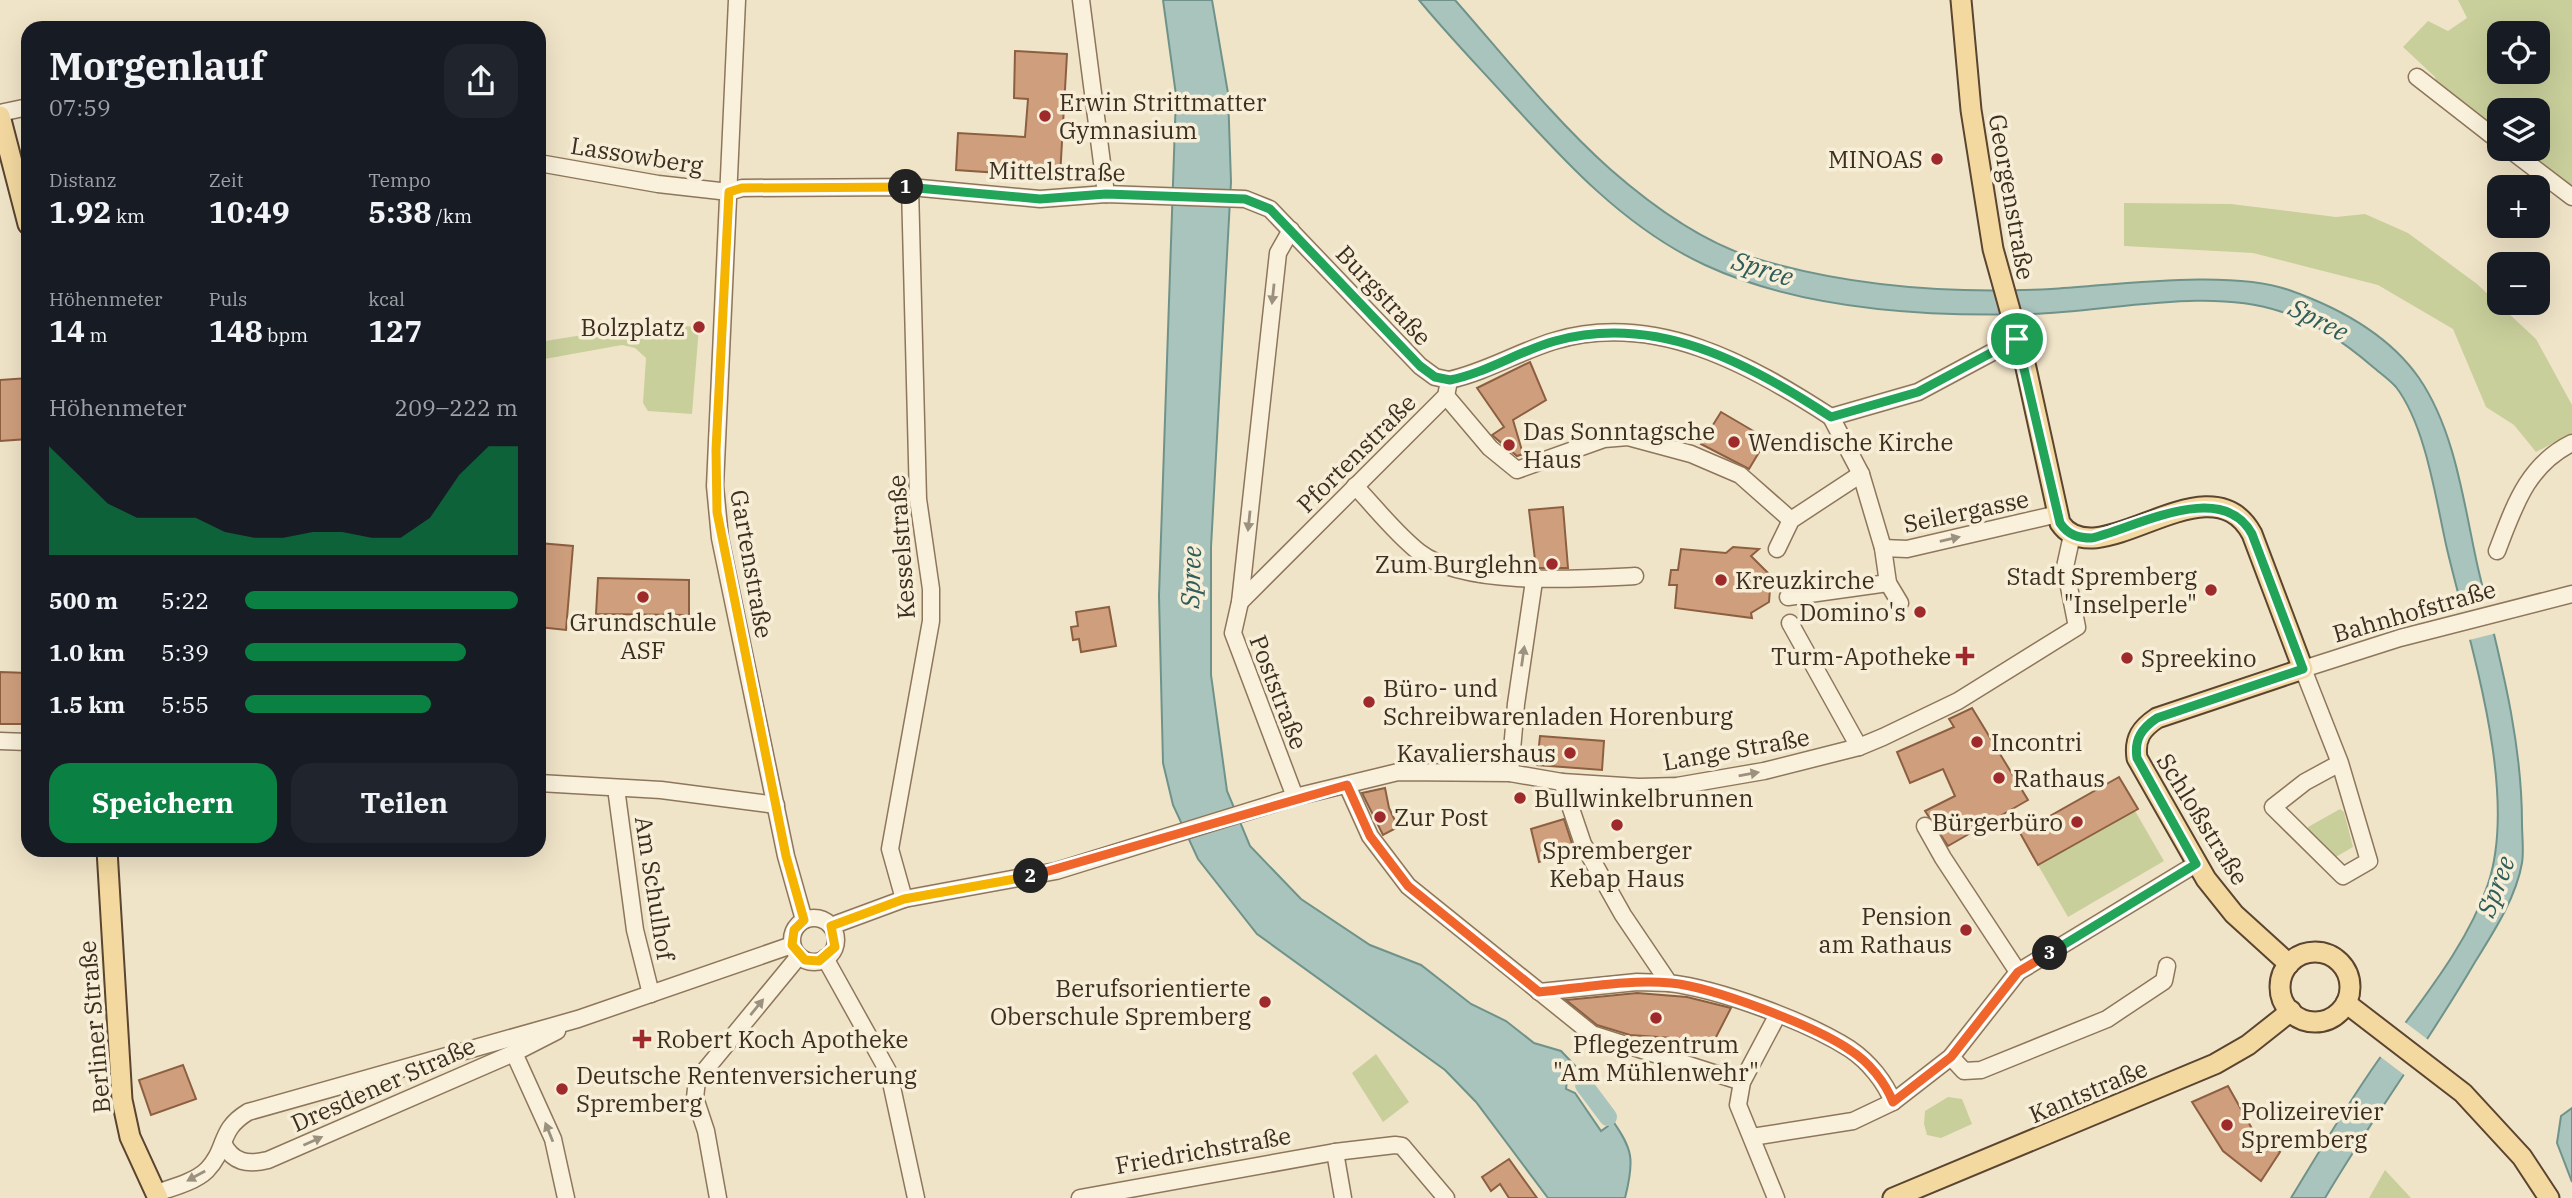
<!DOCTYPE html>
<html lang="de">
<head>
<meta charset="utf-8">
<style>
	:root { --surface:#171b24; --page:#20242c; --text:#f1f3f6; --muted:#9ea1a6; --accent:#0b8043 }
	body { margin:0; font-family:"IBM Plex Serif",serif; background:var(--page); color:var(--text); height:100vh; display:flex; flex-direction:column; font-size:26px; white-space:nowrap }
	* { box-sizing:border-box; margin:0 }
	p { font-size:23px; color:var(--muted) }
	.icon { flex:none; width:38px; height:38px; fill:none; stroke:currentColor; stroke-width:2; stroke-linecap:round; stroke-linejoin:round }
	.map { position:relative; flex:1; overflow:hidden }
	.sheet { position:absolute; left:21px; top:21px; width:525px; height:836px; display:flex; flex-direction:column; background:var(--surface); border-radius:21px; box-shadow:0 7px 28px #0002 }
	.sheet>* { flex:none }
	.fabs { position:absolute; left:2487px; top:21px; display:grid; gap:14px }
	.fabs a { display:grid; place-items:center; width:63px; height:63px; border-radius:14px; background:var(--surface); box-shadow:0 7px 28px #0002; font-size:35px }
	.pin { position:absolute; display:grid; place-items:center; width:60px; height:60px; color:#fff; margin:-30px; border:4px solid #fff; border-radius:50%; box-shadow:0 2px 7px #0007 }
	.km { position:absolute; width:35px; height:35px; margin:-18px; border-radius:50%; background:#222; color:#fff; font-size:19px; line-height:35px; text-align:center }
	.round { display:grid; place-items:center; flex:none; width:74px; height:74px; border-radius:21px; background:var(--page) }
	.headline { display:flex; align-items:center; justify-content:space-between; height:119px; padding:0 28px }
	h1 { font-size:38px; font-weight:700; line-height:52px }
	.figures { display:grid; grid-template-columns:repeat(3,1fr); gap:10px; height:119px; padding:7px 28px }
	.figures div { display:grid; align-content:center }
	.figures b { font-size:30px; font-weight:700 }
	.figures small { font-size:19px; font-weight:400 }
	.figures p { font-size:19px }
	.chart { height:196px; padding:14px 28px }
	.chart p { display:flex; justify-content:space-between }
	.chart svg { width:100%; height:126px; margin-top:7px; fill:var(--accent); opacity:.7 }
	.cta { display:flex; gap:14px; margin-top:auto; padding:14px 28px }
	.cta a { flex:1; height:80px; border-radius:21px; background:var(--accent); color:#fff; font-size:28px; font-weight:700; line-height:80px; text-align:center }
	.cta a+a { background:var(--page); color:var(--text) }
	ul { padding:0 28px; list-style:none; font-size:23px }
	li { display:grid; grid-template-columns:112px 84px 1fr; align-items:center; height:52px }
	li i { height:18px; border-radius:9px; background:var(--accent) }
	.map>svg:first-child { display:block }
</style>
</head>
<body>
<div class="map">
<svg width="2572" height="1198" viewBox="0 0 2572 1198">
	<rect width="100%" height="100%" fill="#f0e4c8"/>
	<g fill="#c9cf9b" fill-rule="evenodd">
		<path d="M2458,0H2572V193L2515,149H2538V110H2499V136L2437,87L2435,77L2403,47L2428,21L2448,31L2467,18ZM2499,33H2538V72H2499Z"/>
		<path d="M2124,203L2231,204L2336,217L2365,214L2408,233L2477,284L2536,339L2572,405V433L2536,452L2514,425L2486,407L2453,329L2378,285L2253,253L2124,246Z"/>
		<path d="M651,324L699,327L692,414L648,411L643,403L646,358L635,348L622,345L539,360V342Z"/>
		<path d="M2340,809L2344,812L2353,847L2334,858L2309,833L2308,827Z"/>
		<path d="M2135,811L2164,861L2068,917L2038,865Z"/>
		<path d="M1376,1054L1409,1102L1383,1122L1352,1073Z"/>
		<path d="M1948,1097L1962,1099L1972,1124L1941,1138L1927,1135L1924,1124L1925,1111Z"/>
		<path d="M2385,1170L2411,1198H2369Z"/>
	</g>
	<g fill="#a9c4bc" stroke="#6f938a" stroke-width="2">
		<path d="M1163,0H1212L1228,93L1231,182L1211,547V675L1227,791L1250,846L1301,899L1370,945L1421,965L1471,1004L1506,1021L1534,1043L1561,1051L1580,1071L1567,1081L1566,1089L1575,1093L1601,1131L1608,1126L1607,1119L1610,1117C1633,1149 1635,1159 1625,1198H1548L1476,1102L1445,1070L1257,934L1198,859L1173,805L1163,763L1159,596L1176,95Z"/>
		<path d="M1419,0H1455C1505,57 1554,119 1610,169C1651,205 1702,242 1754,258C1849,287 1953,294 2051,289C2117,285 2230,269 2289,290C2337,307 2389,335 2419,378C2456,432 2464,506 2478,568C2498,652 2522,736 2522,823C2522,836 2524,851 2522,863C2516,898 2493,933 2475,962C2428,1043 2372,1118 2325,1198H2291C2319,1152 2346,1106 2377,1062C2416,1006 2466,949 2488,884C2519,792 2469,642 2447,549C2436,501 2426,426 2396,387C2390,380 2380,373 2373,367C2344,342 2316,323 2279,311C2207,287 2107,312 2030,314C1926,317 1800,309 1705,265C1625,228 1564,161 1506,97C1477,65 1447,34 1419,0Z"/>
		<path d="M2572,1108V1182L2557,1143L2561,1116Z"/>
	</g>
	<g fill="#f0e4c8">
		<path d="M2489,598L2497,633L2465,641L2457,606Z"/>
		<path d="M2402,1020L2431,1042L2407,1077L2378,1055Z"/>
	</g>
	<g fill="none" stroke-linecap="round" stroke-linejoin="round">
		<path stroke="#a9c4bc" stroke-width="18" d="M1584,1085L1608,1117"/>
	</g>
	<g fill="#cf9f7d" stroke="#8d5f41" stroke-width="2">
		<path d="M1015,51L1067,54L1060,177L956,170L958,133L1025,137L1028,99L1014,98Z"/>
		<path d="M1530,362L1546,400L1513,420L1523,454L1517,456L1492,435L1504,427L1477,388Z"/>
		<path d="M28,378V439L0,441V380Z"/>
		<path d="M1721,412L1767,439L1749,469L1701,444Z"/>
		<path d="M1563,507L1568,568H1536L1529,510Z"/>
		<path d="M539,543L573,546L566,630L539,627Z"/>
		<path d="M1733,547L1759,549L1751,556L1771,576L1769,602L1751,613L1752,618L1675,608L1677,585H1669L1671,570H1678L1681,549L1726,553Z"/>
		<path d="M598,578L689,580V615L596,614Z"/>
		<path d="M1109,607L1116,646L1081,652L1079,639L1073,640L1071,627L1078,626L1076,612Z"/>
		<path d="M0,672L28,673V724H0Z"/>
		<path d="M1972,708L2028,800L1948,846L1925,811L1955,796L1943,769L1910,783L1897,752L1954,727L1949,719Z"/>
		<path d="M1540,736L1604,741L1602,770L1537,765Z"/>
		<path d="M2119,777L2138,809L2038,865L2020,833Z"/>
		<path d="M1385,788L1389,808L1398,827L1383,835L1362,793Z"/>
		<path d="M1564,819L1574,850L1539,862L1531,829Z"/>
		<path d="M1637,993L1687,997L1731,1008L1714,1041L1630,1035L1597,1025L1566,1000Z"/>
		<path d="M183,1065L196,1099L151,1115L139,1080Z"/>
		<path d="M2228,1086L2255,1134L2280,1152L2261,1181L2223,1151L2192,1102Z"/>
		<path d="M1509,1159L1537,1198H1509L1500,1184L1491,1191L1482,1177Z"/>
	</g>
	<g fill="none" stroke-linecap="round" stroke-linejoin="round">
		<g stroke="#8d765c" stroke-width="19">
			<g id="minor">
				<path d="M737,0L715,486L720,538L786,856L804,920"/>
				<path d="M1081,0L1106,194"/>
				<path d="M2417,77L2499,141"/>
				<path d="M0,113L28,107"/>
				<path d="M2509,149L2572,197"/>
				<path d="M539,163L658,184L729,192L742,188L910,187L1040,199L1106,194L1245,199L1270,209L1420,366L1435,377L1449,380C1486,372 1518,352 1554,341C1654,311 1750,364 1831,417L1918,392L2017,339"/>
				<path d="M1291,230L1278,253L1240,602L1233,633L1295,797"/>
				<path d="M1446,396L1490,448L1517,470L1604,439L1628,437L1691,454L1740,475L1791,520"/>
				<path d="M1831,417L1861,474L1883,548L1888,583L1900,603"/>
				<path d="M1355,486C1375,507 1395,533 1419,552C1464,587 1579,579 1635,576"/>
				<path d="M1883,548L1907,549L2058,514"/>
				<path d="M1777,549L1791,520L1861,474"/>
				<path d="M2497,551C2514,507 2527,465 2572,443"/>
				<path d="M1788,597L1888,583"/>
				<path d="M1240,602L1446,396L1448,386"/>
				<path d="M1790,623L1859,747"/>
				<path d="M0,741L28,742"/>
				<path d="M2340,763L2305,782L2273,807L2343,876L2369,861L2340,763L2303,669L2400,638L2572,594"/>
				<path d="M1510,773L1516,704L1534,581"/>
				<path d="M1562,782L1583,844L1623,915L1669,983C1719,989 1806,1021 1850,1049C1869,1062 1885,1082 1893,1102"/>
				<path d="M539,783L661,790L776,805"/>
				<path d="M1347,785L1370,836L1408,886L1592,1034L1742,1082"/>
				<path d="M616,788L635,930L651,994"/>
				<path d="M1925,826L1943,858L2018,972"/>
				<path d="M904,899L890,849L931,621V589L918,499L910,187"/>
				<circle cx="814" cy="940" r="22"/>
				<path d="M831,926L904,899L1056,871L1295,797L1398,772L1510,773L1562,782L1639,787L1677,786L1764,771L1859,747L1883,737L1958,701L2077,627L2065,567L2072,535"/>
				<path d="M825,958L889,1073L916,1198"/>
				<path d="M1539,992L1637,982L1669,983"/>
				<path d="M514,1053L553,1139L566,1198"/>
				<path d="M1951,1057L1964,1071L1981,1070L2107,1019L2164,981L2167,966"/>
				<path d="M1752,1137L1853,1121L1893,1102L1951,1057L2018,972L2196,864"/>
				<path d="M223,1143C233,1163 248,1165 268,1160L514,1053L557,1031"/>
				<path d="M1335,1152L1343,1198"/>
				<path d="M156,1193C171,1188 195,1182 207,1170C228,1148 218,1130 248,1112L578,1019L792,945"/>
				<path d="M718,1198L706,1131L695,1098L697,1080L799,956"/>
				<path d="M1080,1198L1335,1152L1395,1145L1402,1146L1446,1198"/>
				<path d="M1776,1198L1738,1105L1742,1082L1777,1016"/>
			</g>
		</g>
		<g stroke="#5b4430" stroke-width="23">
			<g id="major">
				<path d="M1961,0L1971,110L1993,249L2026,368L2060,523C2098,579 2209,455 2252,534L2303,669L2157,718C2142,728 2134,738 2137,758L2206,879L2234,914L2289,964"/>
				<path d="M0,116L28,224"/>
				<path d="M107,850L122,1100L130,1137L158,1198"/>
				<circle cx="2315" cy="987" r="35"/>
				<path d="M2346,1003L2463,1093L2522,1157L2549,1198"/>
				<path d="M1893,1198L2215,1064L2248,1045L2291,1011"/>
			</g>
		</g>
		<use href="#minor" stroke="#faf1dc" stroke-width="16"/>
		<use href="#major" stroke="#f3d9a0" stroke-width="19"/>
	</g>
	<defs><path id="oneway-solid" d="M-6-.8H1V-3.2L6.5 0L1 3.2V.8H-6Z" transform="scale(1.75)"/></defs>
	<g fill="#9c907e">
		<use href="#oneway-solid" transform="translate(1273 294) rotate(96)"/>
		<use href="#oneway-solid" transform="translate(1249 521) rotate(96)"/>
		<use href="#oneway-solid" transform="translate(1950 539) rotate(-13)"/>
		<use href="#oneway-solid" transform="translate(1523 656) rotate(-82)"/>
		<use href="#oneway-solid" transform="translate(1749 774) rotate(-10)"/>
		<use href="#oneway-solid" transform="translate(757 1007) rotate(-51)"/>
		<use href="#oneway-solid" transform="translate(549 1132) rotate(-112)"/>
		<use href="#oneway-solid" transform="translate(313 1141) rotate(-24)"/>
		<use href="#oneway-solid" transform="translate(196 1176) rotate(151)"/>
	</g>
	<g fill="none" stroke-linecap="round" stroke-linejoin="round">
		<g stroke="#fff" stroke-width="14">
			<path id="split-1" d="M906,187L1040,199L1106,194L1245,199L1270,209L1420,366L1435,377L1450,380C1486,373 1519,351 1555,341C1656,313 1749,363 1831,417L1918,392L2017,339"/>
		</g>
		<g stroke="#fff" stroke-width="14">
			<path id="split-2" d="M906,187L742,188L729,192L716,450L717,512L786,856L804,920L794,930L792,945L805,960L819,961L835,947L831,926L904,899L1031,876"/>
		</g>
		<g stroke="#fff" stroke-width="14">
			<path id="split-3" d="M1031,876L1347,785L1370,836L1408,886L1539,992C1582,988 1628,979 1671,983C1713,987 1815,1026 1850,1050C1869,1062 1885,1082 1893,1102L1951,1057L2018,972L2050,953"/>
		</g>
		<g stroke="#fff" stroke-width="14">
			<path id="split-4" d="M2017,339L2060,523C2068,535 2078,538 2092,538C2137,527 2222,479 2252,534L2303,669L2157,718C2142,728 2134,739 2137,758L2196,864L2050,953"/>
		</g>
		<use href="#split-1" stroke="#22a559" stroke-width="9"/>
		<use href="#split-2" stroke="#f5b400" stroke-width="9"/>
		<use href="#split-3" stroke="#f0652b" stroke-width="9"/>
		<use href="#split-4" stroke="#22a559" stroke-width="9"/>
	</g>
	<g fill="#9e2a2b" stroke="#f7eed8" stroke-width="2.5">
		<circle cx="1045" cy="116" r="7"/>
		<circle cx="1937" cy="159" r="7"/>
		<circle cx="699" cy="327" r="7"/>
		<circle cx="1734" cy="442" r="7"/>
		<circle cx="1509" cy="445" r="7"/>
		<circle cx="1552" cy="564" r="7"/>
		<circle cx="1721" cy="580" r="7"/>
		<circle cx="2211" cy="590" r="7"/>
		<circle cx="643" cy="597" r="7"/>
		<circle cx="1920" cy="612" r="7"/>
		<path d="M1961.5 645.5h7v7h7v7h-7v7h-7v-7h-7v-7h7z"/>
		<circle cx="2127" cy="658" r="7"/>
		<circle cx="1369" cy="702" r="7"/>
		<circle cx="1977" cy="742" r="7"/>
		<circle cx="1570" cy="753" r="7"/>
		<circle cx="1999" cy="778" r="7"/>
		<circle cx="1520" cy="798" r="7"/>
		<circle cx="1380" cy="817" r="7"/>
		<circle cx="2077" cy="822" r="7"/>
		<circle cx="1617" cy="825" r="7"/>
		<circle cx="1966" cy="930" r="7"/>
		<circle cx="1265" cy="1002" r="7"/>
		<circle cx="1656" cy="1018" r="7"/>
		<path d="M638.5 1028.5h7v7h7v7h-7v7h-7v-7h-7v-7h7z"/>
		<circle cx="562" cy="1089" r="7"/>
		<circle cx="2227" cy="1125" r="7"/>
	</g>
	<g text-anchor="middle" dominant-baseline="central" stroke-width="7" stroke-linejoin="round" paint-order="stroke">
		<g font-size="24" fill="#3d2e20" stroke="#f7eed8" text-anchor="start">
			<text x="1059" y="102">Erwin Strittmatter<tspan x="1059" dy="28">Gymnasium</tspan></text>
			<text x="1923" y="159" text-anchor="end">MINOAS</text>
			<text x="685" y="327" text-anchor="end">Bolzplatz</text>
			<text x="1523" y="431">Das Sonntagsche<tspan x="1523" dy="28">Haus</tspan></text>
			<text x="1748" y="442">Wendische Kirche</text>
			<text x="1538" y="564" text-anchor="end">Zum Burglehn</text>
			<text x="2197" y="576" text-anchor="end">Stadt Spremberg<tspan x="2197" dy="28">"Inselperle"</tspan></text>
			<text x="1735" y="580">Kreuzkirche</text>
			<text x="1906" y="612" text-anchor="end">Domino's</text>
			<text x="643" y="622" text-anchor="middle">Grundschule<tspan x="643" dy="28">ASF</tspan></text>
			<text x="1951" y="656" text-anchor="end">Turm-Apotheke</text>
			<text x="2141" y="658">Spreekino</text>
			<text x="1383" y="688">Büro- und<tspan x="1383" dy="28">Schreibwarenladen Horenburg</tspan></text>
			<text x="1991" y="742">Incontri</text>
			<text x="1556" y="753" text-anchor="end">Kavaliershaus</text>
			<text x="2013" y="778">Rathaus</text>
			<text x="1534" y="798">Bullwinkelbrunnen</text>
			<text x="1394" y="817">Zur Post</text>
			<text x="2063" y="822" text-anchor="end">Bürgerbüro</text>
			<text x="1617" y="850" text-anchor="middle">Spremberger<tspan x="1617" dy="28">Kebap Haus</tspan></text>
			<text x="1952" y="916" text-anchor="end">Pension<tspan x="1952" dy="28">am Rathaus</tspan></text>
			<text x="1251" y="988" text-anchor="end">Berufsorientierte<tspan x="1251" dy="28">Oberschule Spremberg</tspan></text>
			<text x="656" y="1039">Robert Koch Apotheke</text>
			<text x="1656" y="1044" text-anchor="middle">Pflegezentrum<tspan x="1656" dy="28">"Am Mühlenwehr"</tspan></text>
			<text x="576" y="1075">Deutsche Rentenversicherung<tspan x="576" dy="28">Spremberg</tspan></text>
			<text x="2241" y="1111">Polizeirevier<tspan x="2241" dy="28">Spremberg</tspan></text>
		</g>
		<g font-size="24" fill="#3d2e20" stroke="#f7eed8">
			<text transform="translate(637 155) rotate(9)">Lassowberg</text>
			<text transform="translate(1057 171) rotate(1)">Mittelstraße</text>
			<text transform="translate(2012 197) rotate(80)">Georgenstraße</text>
			<text transform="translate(1384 295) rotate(47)">Burgstraße</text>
			<text transform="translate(1356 453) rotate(-45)">Pfortenstraße</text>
			<text transform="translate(1966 511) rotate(-12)">Seilergasse</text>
			<text transform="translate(901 547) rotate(-94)">Kesselstraße</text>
			<text transform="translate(752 564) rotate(80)">Gartenstraße</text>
			<text transform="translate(2414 611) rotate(-16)">Bahnhofstraße</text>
			<text transform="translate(1279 692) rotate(69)">Poststraße</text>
			<text transform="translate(1736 749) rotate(-10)">Lange Straße</text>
			<text transform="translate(2203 819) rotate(58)">Schloßstraße</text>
			<text transform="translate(655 888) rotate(81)">Am Schulhof</text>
			<text transform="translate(94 1027) rotate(-95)">Berliner Straße</text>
			<text transform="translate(383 1084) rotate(-24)">Dresdener Straße</text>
			<text transform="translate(2088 1091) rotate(-23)">Kantstraße</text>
			<text transform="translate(1203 1150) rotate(-10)">Friedrichstraße</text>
		</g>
		<g font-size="26" font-style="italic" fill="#2f5d5a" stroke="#f7eed8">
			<text transform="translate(1763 268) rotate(17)">Spree</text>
			<text transform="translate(2319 319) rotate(27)">Spree</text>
			<text transform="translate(1190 577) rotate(-88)">Spree</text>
			<text transform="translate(2495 886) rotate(-69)">Spree</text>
		</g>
	</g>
</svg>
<div class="fabs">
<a><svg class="icon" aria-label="locate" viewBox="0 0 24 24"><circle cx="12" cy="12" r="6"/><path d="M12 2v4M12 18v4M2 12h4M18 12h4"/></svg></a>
<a><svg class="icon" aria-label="layers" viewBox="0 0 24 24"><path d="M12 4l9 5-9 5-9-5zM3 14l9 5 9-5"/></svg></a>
<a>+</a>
<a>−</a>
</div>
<div class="pin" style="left:2017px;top:339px;background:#1e9e55"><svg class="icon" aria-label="arrive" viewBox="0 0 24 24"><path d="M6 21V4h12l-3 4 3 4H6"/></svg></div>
<b class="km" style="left:906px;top:187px">1</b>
<b class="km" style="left:1031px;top:876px">2</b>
<b class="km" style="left:2050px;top:953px">3</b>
<section class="sheet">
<div class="headline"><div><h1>Morgenlauf</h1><p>07:59</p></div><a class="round"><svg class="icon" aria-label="share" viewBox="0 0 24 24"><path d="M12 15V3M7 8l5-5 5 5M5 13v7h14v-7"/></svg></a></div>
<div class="figures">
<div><p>Distanz</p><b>1.92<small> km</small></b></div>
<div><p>Zeit</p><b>10:49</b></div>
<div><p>Tempo</p><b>5:38<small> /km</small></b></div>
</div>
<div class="figures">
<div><p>Höhenmeter</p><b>14<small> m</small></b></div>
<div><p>Puls</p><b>148<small> bpm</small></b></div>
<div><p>kcal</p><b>127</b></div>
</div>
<div class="chart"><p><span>Höhenmeter</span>209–222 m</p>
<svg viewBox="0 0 160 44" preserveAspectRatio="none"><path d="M0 44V6L10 16L20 26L30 31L40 31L50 31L60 36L70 38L80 38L90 36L100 36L110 38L120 38L130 31L140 16L150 6L160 6V44z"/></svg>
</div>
<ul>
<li><b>500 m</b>5:22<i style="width:100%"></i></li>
<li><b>1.0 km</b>5:39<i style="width:81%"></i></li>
<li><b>1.5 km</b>5:55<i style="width:68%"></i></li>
</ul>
<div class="cta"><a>Speichern</a><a>Teilen</a></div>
</section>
</div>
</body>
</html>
